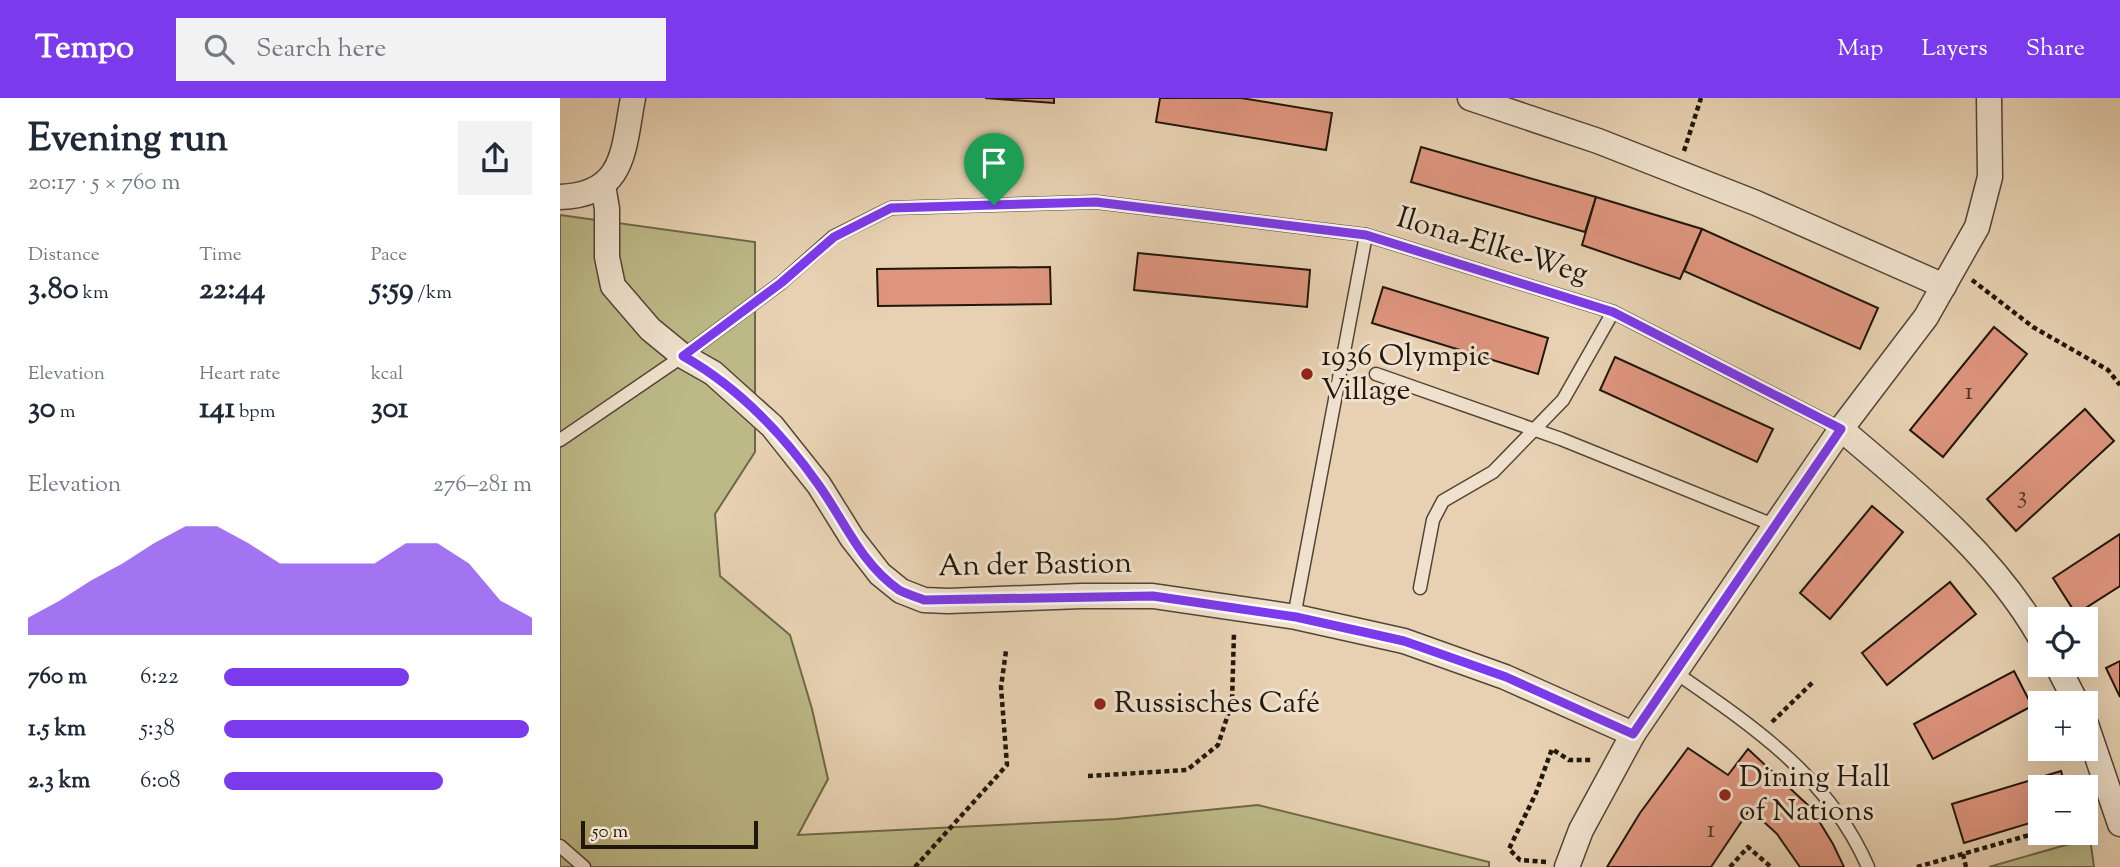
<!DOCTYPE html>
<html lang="en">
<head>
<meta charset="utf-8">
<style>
	:root { --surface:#fff; --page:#f2f2f3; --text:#1f2937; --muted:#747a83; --accent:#7c3aed }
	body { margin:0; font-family:"Sorts Mill Goudy",serif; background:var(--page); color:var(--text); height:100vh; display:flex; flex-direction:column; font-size:26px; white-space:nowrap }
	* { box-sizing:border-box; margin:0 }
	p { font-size:23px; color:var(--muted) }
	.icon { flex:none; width:38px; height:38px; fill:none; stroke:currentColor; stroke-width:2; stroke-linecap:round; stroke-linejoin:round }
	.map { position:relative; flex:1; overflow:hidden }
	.details { display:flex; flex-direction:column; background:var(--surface); width:560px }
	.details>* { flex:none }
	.fabs { position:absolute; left:1468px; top:509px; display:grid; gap:14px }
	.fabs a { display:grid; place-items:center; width:70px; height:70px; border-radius:0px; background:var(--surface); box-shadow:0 7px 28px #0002; font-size:35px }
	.scale { position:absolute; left:21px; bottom:18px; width:177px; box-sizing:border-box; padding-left:7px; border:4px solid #21170b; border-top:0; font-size:19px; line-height:24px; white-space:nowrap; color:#21170b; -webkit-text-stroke:5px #efe1cd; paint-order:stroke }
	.pin { position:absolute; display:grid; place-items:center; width:60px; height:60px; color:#fff; margin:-72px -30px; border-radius:50% 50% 50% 0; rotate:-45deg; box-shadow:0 0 7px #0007 }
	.pin .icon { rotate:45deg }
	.round { display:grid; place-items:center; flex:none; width:74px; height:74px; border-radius:0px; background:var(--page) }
	.summary { display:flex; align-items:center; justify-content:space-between; height:119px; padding:0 28px }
	h1 { font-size:38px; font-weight:700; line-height:52px }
	.figures { display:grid; grid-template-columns:repeat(3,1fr); gap:10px; height:119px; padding:7px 28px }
	.figures div { display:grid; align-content:center }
	.figures b { font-size:30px; font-weight:700 }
	.figures small { font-size:19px; font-weight:400 }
	.figures p { font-size:19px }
	.chart { height:196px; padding:14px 28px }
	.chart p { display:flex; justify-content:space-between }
	.chart svg { width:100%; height:126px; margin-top:7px; fill:var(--accent); opacity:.7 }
	ul { padding:0 28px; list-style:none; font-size:23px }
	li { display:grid; grid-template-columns:112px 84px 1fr; align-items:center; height:52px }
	li i { height:18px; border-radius:9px; background:var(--accent) }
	header { display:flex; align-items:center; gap:42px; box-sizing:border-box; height:98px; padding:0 35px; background:var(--accent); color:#fff }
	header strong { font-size:33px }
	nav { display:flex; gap:38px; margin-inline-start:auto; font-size:24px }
	.search { width:490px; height:63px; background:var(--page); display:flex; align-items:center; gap:18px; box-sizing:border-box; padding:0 24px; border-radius:0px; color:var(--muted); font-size:26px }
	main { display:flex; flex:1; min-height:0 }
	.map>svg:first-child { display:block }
</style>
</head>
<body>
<header>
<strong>Tempo</strong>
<div class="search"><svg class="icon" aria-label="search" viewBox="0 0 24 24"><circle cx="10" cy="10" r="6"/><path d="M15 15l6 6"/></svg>Search here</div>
<nav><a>Map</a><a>Layers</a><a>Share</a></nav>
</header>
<main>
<section class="details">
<div class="summary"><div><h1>Evening run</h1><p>20:17 · 5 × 760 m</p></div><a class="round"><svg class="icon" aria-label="share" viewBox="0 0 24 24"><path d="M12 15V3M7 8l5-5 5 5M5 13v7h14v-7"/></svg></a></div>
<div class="figures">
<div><p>Distance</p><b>3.80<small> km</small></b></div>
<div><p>Time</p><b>22:44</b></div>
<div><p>Pace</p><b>5:59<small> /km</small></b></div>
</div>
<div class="figures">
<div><p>Elevation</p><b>30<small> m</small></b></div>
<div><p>Heart rate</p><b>141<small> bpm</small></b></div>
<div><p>kcal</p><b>301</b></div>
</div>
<div class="chart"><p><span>Elevation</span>276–281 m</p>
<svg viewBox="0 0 160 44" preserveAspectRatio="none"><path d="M0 44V38L10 32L20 25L30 19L40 12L50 6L60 6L70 12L80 19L90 19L100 19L110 19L120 12L130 12L140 19L150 32L160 38V44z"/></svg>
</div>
<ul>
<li><b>760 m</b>6:22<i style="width:60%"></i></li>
<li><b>1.5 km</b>5:38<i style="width:99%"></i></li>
<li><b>2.3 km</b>6:08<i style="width:71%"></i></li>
</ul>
</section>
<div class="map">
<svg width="1560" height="769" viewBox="0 0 1560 769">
	<rect width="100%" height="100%" fill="#e7d1b2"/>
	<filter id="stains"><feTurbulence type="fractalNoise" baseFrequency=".00286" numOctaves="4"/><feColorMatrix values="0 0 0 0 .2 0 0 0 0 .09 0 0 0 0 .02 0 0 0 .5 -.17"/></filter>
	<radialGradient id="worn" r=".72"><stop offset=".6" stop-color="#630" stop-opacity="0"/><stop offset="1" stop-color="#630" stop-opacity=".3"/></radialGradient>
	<g fill="#bcb987" stroke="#6e6849" stroke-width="2">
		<path d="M0,117L195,144V354L155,416L160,478L230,537L252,611L268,681L238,737L556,721L698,707L929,764V769H0Z"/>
		<path d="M1530,740L1534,769H1429Z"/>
	</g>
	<g fill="#de957e" stroke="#21170b" stroke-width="2">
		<path d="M425,0H494V5Z"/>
		<path d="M600,0H681L772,15L766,52L596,24Z"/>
		<path d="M861,49L1036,99L1025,134L851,84Z"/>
		<path d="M1036,99L1142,131L1120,181L1022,147Z"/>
		<path d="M1142,131L1318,210L1300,251L1124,173Z"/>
		<path d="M578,155L750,172L747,209L574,192Z"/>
		<path d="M490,169L491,206L318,208L317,171Z"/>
		<path d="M823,189L988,240L978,276L812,225Z"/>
		<path d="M1434,229L1467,256L1383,359L1350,332Z"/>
		<path d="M1055,259L1213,331L1197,364L1040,292Z"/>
		<path d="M1525,311L1554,343L1456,433L1427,401Z"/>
		<path d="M1312,408L1343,434L1270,521L1240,495Z"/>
		<path d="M1560,436V488L1516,516L1493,480Z"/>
		<path d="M1390,484L1416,516L1327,587L1302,555Z"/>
		<path d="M1560,563V599L1546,570Z"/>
		<path d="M1454,573L1472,608L1373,661L1354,626Z"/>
		<path d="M1128,650L1168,677L1188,651L1251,710L1273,746L1284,769H1240L1217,736L1190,711L1151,769H1047L1080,715Z"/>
		<path d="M1501,673L1506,690H1480V722L1404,745L1392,706Z"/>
	</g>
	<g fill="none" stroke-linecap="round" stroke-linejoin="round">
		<g stroke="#524635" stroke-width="15">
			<g id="lane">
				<path d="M816,276L1001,341L1216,428"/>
				<path d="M0,342L123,258L221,185L273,139L331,110L536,104L806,137L1053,214L1281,331"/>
				<path d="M860,490L873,422L883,403L933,374L1003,302L1053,214"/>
				<path d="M736,519V508L806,137"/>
				<path d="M1116,575C1194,629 1269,679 1308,769"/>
				<path d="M0,748L24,769"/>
			</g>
		</g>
		<g stroke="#524635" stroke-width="27">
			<g id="street">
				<path d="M910,0L1038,43L1196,105L1384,188"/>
				<path d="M43,87L47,111V159L53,188L90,231L123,258L153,275L212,328L259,387L292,440L320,476L341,493L364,502L388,503L521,498H593L736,519L844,543L945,579L1073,636"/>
				<path d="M0,99C66,97 63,51 73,0"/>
				<path d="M1281,331C1354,393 1432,455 1480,539"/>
				<path d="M1497,567L1517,606"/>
				<path d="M1526,626L1560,726"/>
				<path d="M1007,769L1021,732L1073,636L1281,331L1366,219L1417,129L1430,79L1429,0"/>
			</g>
		</g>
		<g stroke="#21170b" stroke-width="4.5" stroke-dasharray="5 3.5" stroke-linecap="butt">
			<path d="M1124,53L1141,0"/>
			<path d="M1412,182L1473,229L1548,272L1560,287"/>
			<path d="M1212,624L1253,584"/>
			<path d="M528,678L627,672L658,647L672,604L674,534"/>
			<path d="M1403,756L1406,769"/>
			<path d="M986,764L960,762L949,751L976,695L992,651L1009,662H1032"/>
			<path d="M355,769L447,667L441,589L446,553"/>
			<path d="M1170,769L1188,749L1211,769"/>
			<path d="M1357,769L1480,734"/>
		</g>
		<use href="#lane" stroke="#efe1cd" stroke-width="12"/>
		<use href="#street" stroke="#efe1cd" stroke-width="24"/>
	</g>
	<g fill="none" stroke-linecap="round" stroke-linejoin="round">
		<g stroke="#fff" stroke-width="14">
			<path id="route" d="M536,104L806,137L1053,214L1281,331L1073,636L946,579L844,543L736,519L593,498L364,502C356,499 347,496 339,492C301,466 284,422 258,386C222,335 178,289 123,258L221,185L274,139L331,110Z"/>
		</g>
		<use href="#route" stroke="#7c3aed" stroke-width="9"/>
	</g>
	<g fill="#8f2418" stroke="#efe1cd" stroke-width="2.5">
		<circle cx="747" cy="276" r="7"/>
		<circle cx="540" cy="606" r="7"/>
		<circle cx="1165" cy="697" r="7"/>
	</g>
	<g text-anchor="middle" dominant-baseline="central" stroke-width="6" stroke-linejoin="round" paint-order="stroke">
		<g font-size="26" fill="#503628">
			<text x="1409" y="294">1</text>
			<text x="1462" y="398">3</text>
			<text x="1151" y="732">1</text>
		</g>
		<g font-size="30" fill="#21170b" stroke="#efe1cd">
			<text transform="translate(932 149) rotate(17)">Ilona-Elke-Weg</text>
			<text transform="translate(475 468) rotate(-1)">An der Bastion</text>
		</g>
		<g font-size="30" fill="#21170b" stroke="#efe1cd" text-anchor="start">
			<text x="761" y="259">1936 Olympic<tspan x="761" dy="34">Village</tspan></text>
			<text x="554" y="606">Russisches Café</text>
			<text x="1179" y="680">Dining Hall<tspan x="1179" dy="34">of Nations</tspan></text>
		</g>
	</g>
	<rect width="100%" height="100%" filter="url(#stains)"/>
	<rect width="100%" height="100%" fill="url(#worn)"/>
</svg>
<div class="fabs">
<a><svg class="icon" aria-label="locate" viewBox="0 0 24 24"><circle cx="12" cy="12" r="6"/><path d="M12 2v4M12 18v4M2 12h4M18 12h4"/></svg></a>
<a>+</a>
<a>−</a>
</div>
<div class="scale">50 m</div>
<div class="pin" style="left:434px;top:107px;background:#1e9e55"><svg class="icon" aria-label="arrive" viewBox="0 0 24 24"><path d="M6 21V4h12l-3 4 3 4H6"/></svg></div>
</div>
</main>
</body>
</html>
